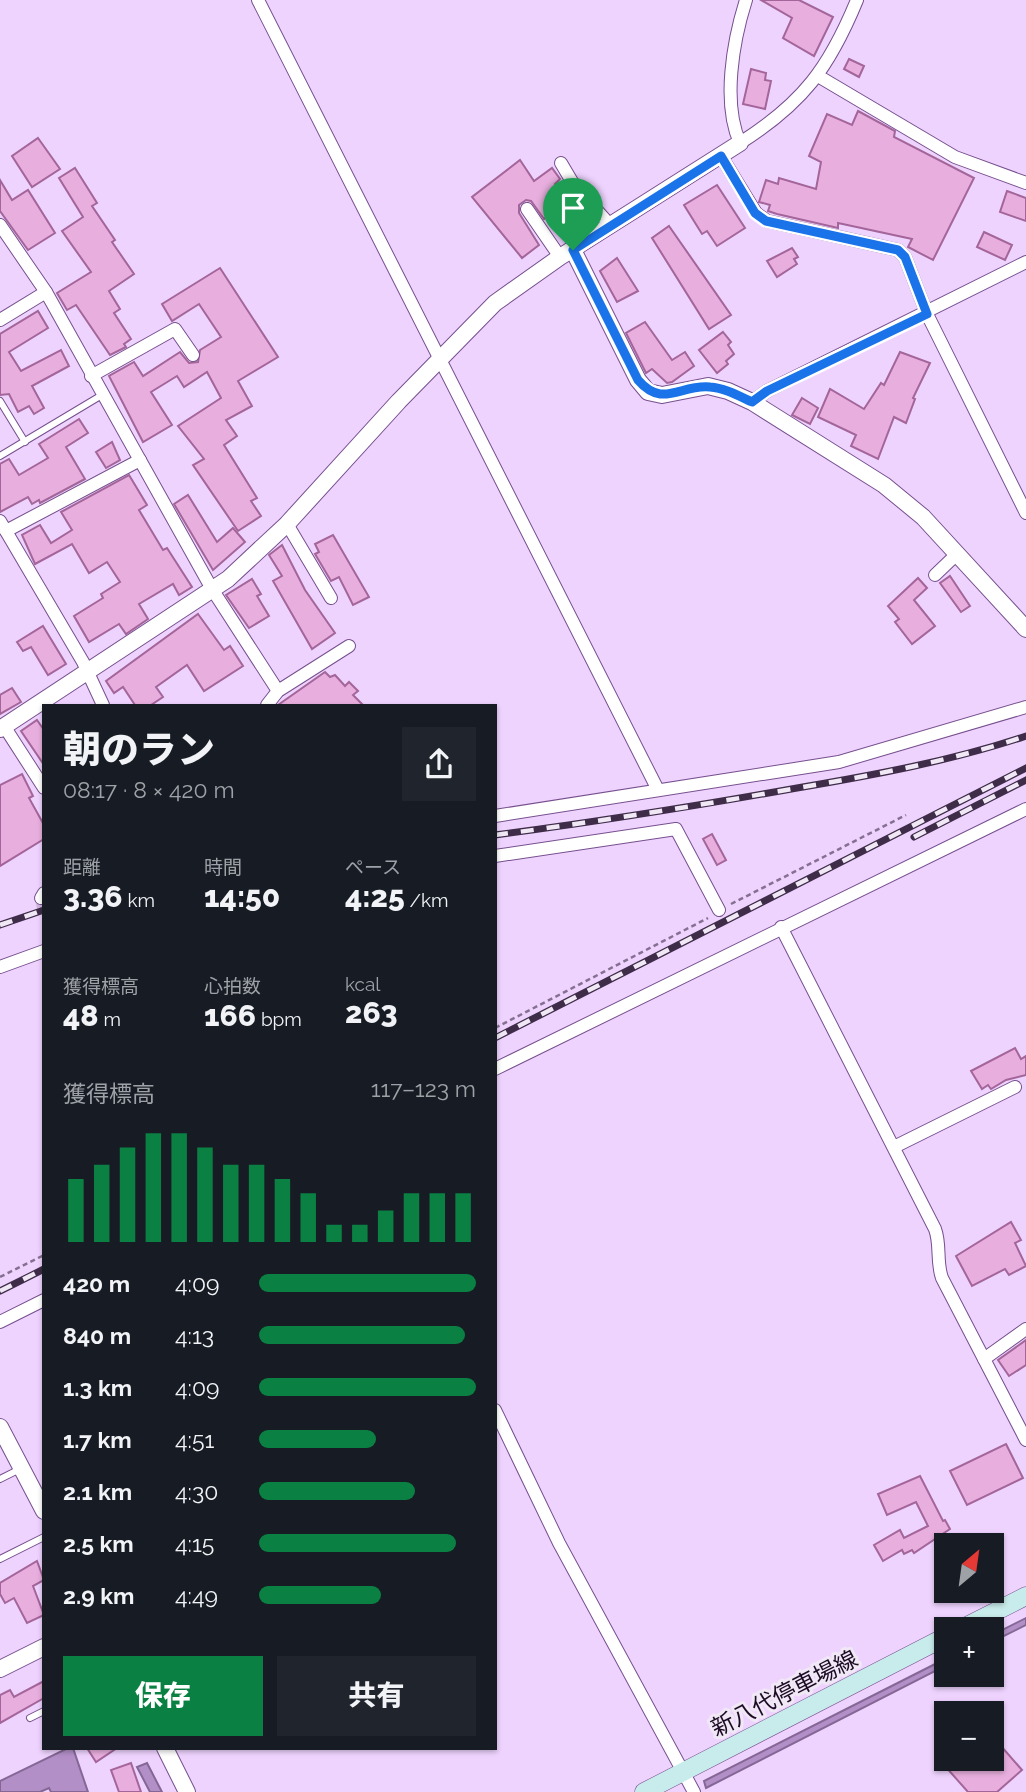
<!DOCTYPE html>
<html lang="ja">
<head>
<meta charset="utf-8">
<style>
	:root { --surface:#171b24; --page:#20242c; --text:#f1f3f6; --muted:#9ea1a6; --accent:#0b8043 }
	body { margin:0; font-family:Raleway,"Noto Sans JP",sans-serif; background:var(--page); color:var(--text); height:100vh; display:flex; flex-direction:column; font-size:26px; white-space:nowrap }
	* { box-sizing:border-box; margin:0 }
	p { font-size:23px; color:var(--muted) }
	.icon { flex:none; width:38px; height:38px; fill:none; stroke:currentColor; stroke-width:2; stroke-linecap:round; stroke-linejoin:round }
	.map { position:relative; flex:1; overflow:hidden }
	.side { position:absolute; left:42px; top:704px; width:455px; height:1046px; display:flex; flex-direction:column; background:var(--surface); border-radius:0px; box-shadow:0 2px 5px #0004 }
	.side>* { flex:none }
	.needle { width:46px; rotate:29deg }
	.tools { position:absolute; left:934px; top:1533px; display:grid; gap:14px }
	.tools a { display:grid; place-items:center; width:70px; height:70px; border-radius:0px; background:var(--surface); box-shadow:0 2px 5px #0004; font-size:35px }
	.pin { position:absolute; display:grid; place-items:center; width:60px; height:60px; color:#fff; margin:-72px -30px; border-radius:50% 50% 50% 0; rotate:-45deg; box-shadow:0 0 7px #0007 }
	.pin .icon { rotate:45deg }
	.round { display:grid; place-items:center; flex:none; width:74px; height:74px; border-radius:0px; background:var(--page) }
	.summary { display:flex; align-items:center; justify-content:space-between; height:119px; padding:0 21px }
	h1 { font-size:38px; font-weight:800; line-height:52px }
	.figures { display:grid; grid-template-columns:repeat(3,1fr); gap:10px; height:119px; padding:7px 21px }
	.figures div { display:grid; align-content:center }
	.figures b { font-size:30px; font-weight:800 }
	.figures small { font-size:19px; font-weight:400 }
	.figures p { font-size:19px }
	.chart { height:196px; padding:14px 21px }
	.chart p { display:flex; justify-content:space-between }
	.chart svg { width:100%; height:126px; margin-top:7px; stroke:var(--accent); stroke-width:6 }
	.action { display:flex; gap:14px; margin-top:auto; padding:14px 21px }
	.action a { flex:1; height:80px; border-radius:0px; background:var(--accent); color:#fff; font-size:28px; font-weight:800; line-height:80px; text-align:center }
	.action a+a { background:var(--page); color:var(--text) }
	ul { padding:0 21px; list-style:none; font-size:23px }
	li { display:grid; grid-template-columns:112px 84px 1fr; align-items:center; height:52px }
	li i { height:18px; border-radius:9px; background:var(--accent) }
	.map>svg:first-child { display:block }
</style>
</head>
<body>
<div class="map">
<svg width="1026" height="1792" viewBox="0 0 1026 1792">
	<rect width="100%" height="100%" fill="#eed3fe"/>
	<g fill="#b28fc7" stroke="#856796" stroke-width="2">
		<path d="M1026,1618V1625L992,1642V1635Z"/>
		<path d="M947,1658V1665L706,1788L704,1781Z"/>
		<path d="M68,1748H73L88,1792H51L49,1788L40,1792H0V1781Z"/>
		<path d="M147,1763L162,1792H150L137,1767Z"/>
	</g>
	<g fill="#e8afde" stroke="#a4659a" stroke-width="2">
		<path d="M761,0H799L833,17L814,56L783,38L792,18Z"/>
		<path d="M849,59L864,66L859,77L844,69Z"/>
		<path d="M751,69L766,73L765,80L771,81L765,109L743,104Z"/>
		<path d="M858,111L895,131L894,137L974,178L933,260L908,247L912,239L838,223V228L777,214L768,211L770,205L759,202L766,180L778,184L779,178L816,189L821,162L809,156L827,114L852,125Z"/>
		<path d="M38,138L60,169L32,187L12,156Z"/>
		<path d="M520,160L534,181L552,168L560,179L555,184L569,199L544,219L531,201L526,200L519,205V213L539,245L522,258L472,197Z"/>
		<path d="M75,168L97,203L92,206L115,240L112,242L134,274L109,291L120,309L114,313L131,339L124,344L126,347L110,355L76,305L67,310L57,293L91,272L62,231L83,217L59,178Z"/>
		<path d="M0,180L12,200L28,190L55,233L28,250L0,211Z"/>
		<path d="M717,185L745,228L717,246L707,231L702,234L684,205Z"/>
		<path d="M1007,191L1026,198V221L1000,212Z"/>
		<path d="M669,226L731,315L709,329L652,238Z"/>
		<path d="M984,232L1012,245L1005,260L977,247Z"/>
		<path d="M792,248L798,257L794,259L797,264L777,277L767,261Z"/>
		<path d="M617,258L638,291L617,302L600,271Z"/>
		<path d="M220,268L278,357L238,381L252,406L226,420L237,436L224,445L257,498L251,501L261,516L238,531L193,465L204,459L178,426L221,398L207,372L184,387L177,376L151,392L172,425L143,442L109,376L134,362L143,376L180,352L189,363L198,362L200,350L221,337L199,304L172,321L162,304Z"/>
		<path d="M38,311L48,328L9,352L21,371L61,350L69,366L32,386L44,408L34,414L29,406L18,412L9,394L0,395V334Z"/>
		<path d="M645,322L672,360L685,352L694,366L672,382L667,383L652,369L646,373L626,333Z"/>
		<path d="M723,332L731,342L728,345L734,354L726,361L728,364L717,373L699,350Z"/>
		<path d="M900,352L930,363L913,398L915,399L906,423L894,417L878,459L851,446L856,435L818,417L830,389L864,409L881,383L884,385Z"/>
		<path d="M802,398L818,408L810,424L792,415Z"/>
		<path d="M79,419L88,433L66,447L85,479L40,503L39,500L32,504L28,497L0,512V464L9,459L19,475L48,458L39,444Z"/>
		<path d="M112,442L120,460L106,468L96,452Z"/>
		<path d="M129,475L147,505L139,510L163,550L167,548L192,587L179,595L173,584L139,604L148,619L126,634L119,624L89,642L74,616L103,598L101,594L120,582L107,562L89,573L72,544L35,564L22,535L40,525L51,543L72,530L61,512Z"/>
		<path d="M188,495L217,542L233,528L245,542L213,570L174,504Z"/>
		<path d="M333,535L369,597L353,605L339,577L331,581L315,554L319,552L315,544Z"/>
		<path d="M282,545L305,590L335,633L312,649L273,581L282,576L269,555Z"/>
		<path d="M950,576L970,606L961,612L940,583Z"/>
		<path d="M918,578L927,588L914,600L935,626L912,644L895,622L899,619L888,606Z"/>
		<path d="M252,579L261,594L257,596L269,616L249,628L226,595Z"/>
		<path d="M198,614L224,650L230,646L243,666L204,691L187,665L156,687L163,697L151,705H135L123,687L114,693L106,681Z"/>
		<path d="M43,626L66,664L48,675L31,647L23,651L17,642Z"/>
		<path d="M325,672L330,677L335,675L345,686L349,682L358,691L353,695L363,705H278Z"/>
		<path d="M12,688L21,702L0,714V695Z"/>
		<path d="M37,720L44,730V765L21,731Z"/>
		<path d="M22,774L33,796L29,798L44,825V839L0,866V785Z"/>
		<path d="M712,834L726,860L717,865L703,839Z"/>
		<path d="M1015,1048L1021,1059L1026,1056V1075L1006,1080L991,1089L988,1085L982,1089L971,1071Z"/>
		<path d="M1011,1222L1021,1240L1015,1243L1026,1266L1009,1275L1005,1269L972,1286L956,1256Z"/>
		<path d="M1026,1340V1365L1009,1376L998,1360Z"/>
		<path d="M1006,1444L1023,1478L967,1505L950,1471Z"/>
		<path d="M920,1476L943,1521L945,1520L950,1529L914,1553L912,1550L904,1554L902,1550L883,1561L874,1545L900,1530L904,1538L928,1526L916,1502L887,1515L878,1494Z"/>
		<path d="M37,1561L44,1580L33,1586L44,1615L27,1623L14,1598L5,1603L0,1594V1583Z"/>
		<path d="M44,1681V1698L0,1723V1695L10,1690L14,1697Z"/>
		<path d="M1001,1746L1022,1770L997,1792H968L945,1766L953,1759H974L979,1765L986,1759H992V1753Z"/>
		<path d="M87,1748H117L96,1762Z"/>
		<path d="M131,1763L141,1792H119L111,1770Z"/>
	</g>
	<g fill="none" stroke-linecap="round" stroke-linejoin="round">
		<path stroke="#ceb5dd" stroke-width="12" stroke-dasharray="12 6" stroke-linecap="butt" d="M41,898L44,913"/>
		<g stroke="#774f8e" stroke-width="8">
			<g id="service">
				<path d="M0,401L25,442"/>
				<path d="M0,456L102,395"/>
				<path d="M0,1479L20,1469"/>
				<path d="M0,1559L44,1537"/>
				<path d="M30,1718L44,1711"/>
			</g>
		</g>
		<g stroke="#774f8e" stroke-width="14">
			<g id="minor">
				<path d="M258,0L658,790"/>
				<path d="M746,0C733,41 722,103 740,143C803,103 829,68 857,0"/>
				<path d="M818,76L955,157L1026,183"/>
				<path d="M721,156L756,213L767,221L898,250L905,257L927,314L1026,513"/>
				<path d="M561,163L574,185L610,225"/>
				<path d="M527,209L560,257"/>
				<path d="M0,225L46,292L212,589L278,691"/>
				<path d="M0,320L46,292"/>
				<path d="M91,376L175,329L193,355"/>
				<path d="M752,402L767,391L1026,262"/>
				<path d="M0,521L83,662L103,705"/>
				<path d="M287,524L331,598"/>
				<path d="M6,531L140,460"/>
				<path d="M935,575L958,553"/>
				<path d="M267,705L278,691L349,646"/>
				<path d="M4,726L44,788"/>
				<path d="M495,816L839,762L1026,707"/>
				<path d="M495,856L676,829L719,910"/>
				<path d="M41,898L44,893"/>
				<path d="M781,927L935,1229C941,1245 936,1261 942,1278L1026,1440"/>
				<path d="M0,967L44,951"/>
				<path d="M495,1069L1026,809"/>
				<path d="M894,1147L1015,1087"/>
				<path d="M0,1322L44,1300"/>
				<path d="M984,1359L1026,1329"/>
				<path d="M495,1410L559,1543L694,1792"/>
			</g>
		</g>
		<g stroke="#774f8e" stroke-width="18">
			<g id="tertiary">
				<path d="M573,250L638,380L648,392L662,395L708,386L728,391L752,402L884,485L923,517L1026,629"/>
				<path d="M0,729L228,579L287,524L399,401L495,303L560,257L740,143"/>
				<path d="M0,1427L44,1511"/>
				<path d="M0,1669L44,1647"/>
				<path d="M165,1748L187,1792"/>
			</g>
		</g>
		<g stroke="#774f8e" stroke-width="19">
			<g id="secondary">
				<path d="M961,1629L1026,1596"/>
				<path d="M644,1792L947,1636"/>
			</g>
		</g>
		<g stroke="#857092" stroke-width="2.5" stroke-dasharray="5 3.5" stroke-linecap="butt">
			<path d="M731,904L906,815"/>
			<path d="M495,1028L708,918"/>
			<path d="M0,1277L44,1255"/>
		</g>
		<use href="#service" stroke="#fff" stroke-width="6"/>
		<use href="#minor" stroke="#fff" stroke-width="12"/>
		<use href="#tertiary" stroke="#fff" stroke-width="16"/>
		<use href="#secondary" stroke="#c8eceb" stroke-width="18"/>
		<g stroke="#3e2c48" stroke-width="7">
			<g id="rail">
				<path d="M495,835C596,822 696,806 797,788C874,775 951,761 1026,736"/>
				<path d="M914,837L1026,780"/>
				<path d="M0,925L44,910"/>
				<path d="M495,1038L1026,768"/>
				<path d="M0,1291L44,1269"/>
			</g>
		</g>
		<use href="#rail" stroke="#f1e8f6" stroke-width="4.5" stroke-dasharray="13" stroke-linecap="butt"/>
	</g>
	<g fill="none" stroke-linecap="round" stroke-linejoin="round">
		<g stroke="#fff" stroke-width="14">
			<path id="route" d="M721,156L755,213L766,221L898,250L905,257L927,314L767,391L752,402C739,396 725,388 710,387C680,384 663,409 638,380L573,250Z"/>
		</g>
		<use href="#route" stroke="#1a73e8" stroke-width="9"/>
	</g>
	<g text-anchor="middle" dominant-baseline="central" stroke-width="6" stroke-linejoin="round" paint-order="stroke">
		<g font-size="23" fill="#1b0b24" stroke="#f1e8f6">
			<text transform="translate(784 1693) rotate(-27)">新八代停車場線</text>
		</g>
	</g>
</svg>
<div class="tools">
<a><svg class="needle" viewBox="-14 -14 28 28"><path d="M0-13l5 13h-10z" fill="#e53935"/><path d="M0 13l5-13h-10z" fill="#9ea1a6"/></svg></a>
<a>+</a>
<a>−</a>
</div>
<div class="pin" style="left:573px;top:250px;background:#1e9e55"><svg class="icon" aria-label="arrive" viewBox="0 0 24 24"><path d="M6 21V4h12l-3 4 3 4H6"/></svg></div>
<section class="side">
<div class="summary"><div><h1>朝のラン</h1><p>08:17 · 8 × 420 m</p></div><a class="round"><svg class="icon" aria-label="share" viewBox="0 0 24 24"><path d="M12 15V3M7 8l5-5 5 5M5 13v7h14v-7"/></svg></a></div>
<div class="figures">
<div><p>距離</p><b>3.36<small> km</small></b></div>
<div><p>時間</p><b>14:50</b></div>
<div><p>ペース</p><b>4:25<small> /km</small></b></div>
</div>
<div class="figures">
<div><p>獲得標高</p><b>48<small> m</small></b></div>
<div><p>心拍数</p><b>166<small> bpm</small></b></div>
<div><p>kcal</p><b>263</b></div>
</div>
<div class="chart"><p><span>獲得標高</span>117–123 m</p>
<svg viewBox="0 0 160 44" preserveAspectRatio="none"><path d="M5 44V22M15 44V17M25 44V11M35 44V6M45 44V6M55 44V11M65 44V17M75 44V17M85 44V22M95 44V27M105 44V38M115 44V38M125 44V33M135 44V27M145 44V27M155 44V27"/></svg>
</div>
<ul>
<li><b>420 m</b>4:09<i style="width:100%"></i></li>
<li><b>840 m</b>4:13<i style="width:95%"></i></li>
<li><b>1.3 km</b>4:09<i style="width:100%"></i></li>
<li><b>1.7 km</b>4:51<i style="width:54%"></i></li>
<li><b>2.1 km</b>4:30<i style="width:72%"></i></li>
<li><b>2.5 km</b>4:15<i style="width:91%"></i></li>
<li><b>2.9 km</b>4:49<i style="width:56%"></i></li>
</ul>
<div class="action"><a>保存</a><a>共有</a></div>
</section>
</div>
</body>
</html>
